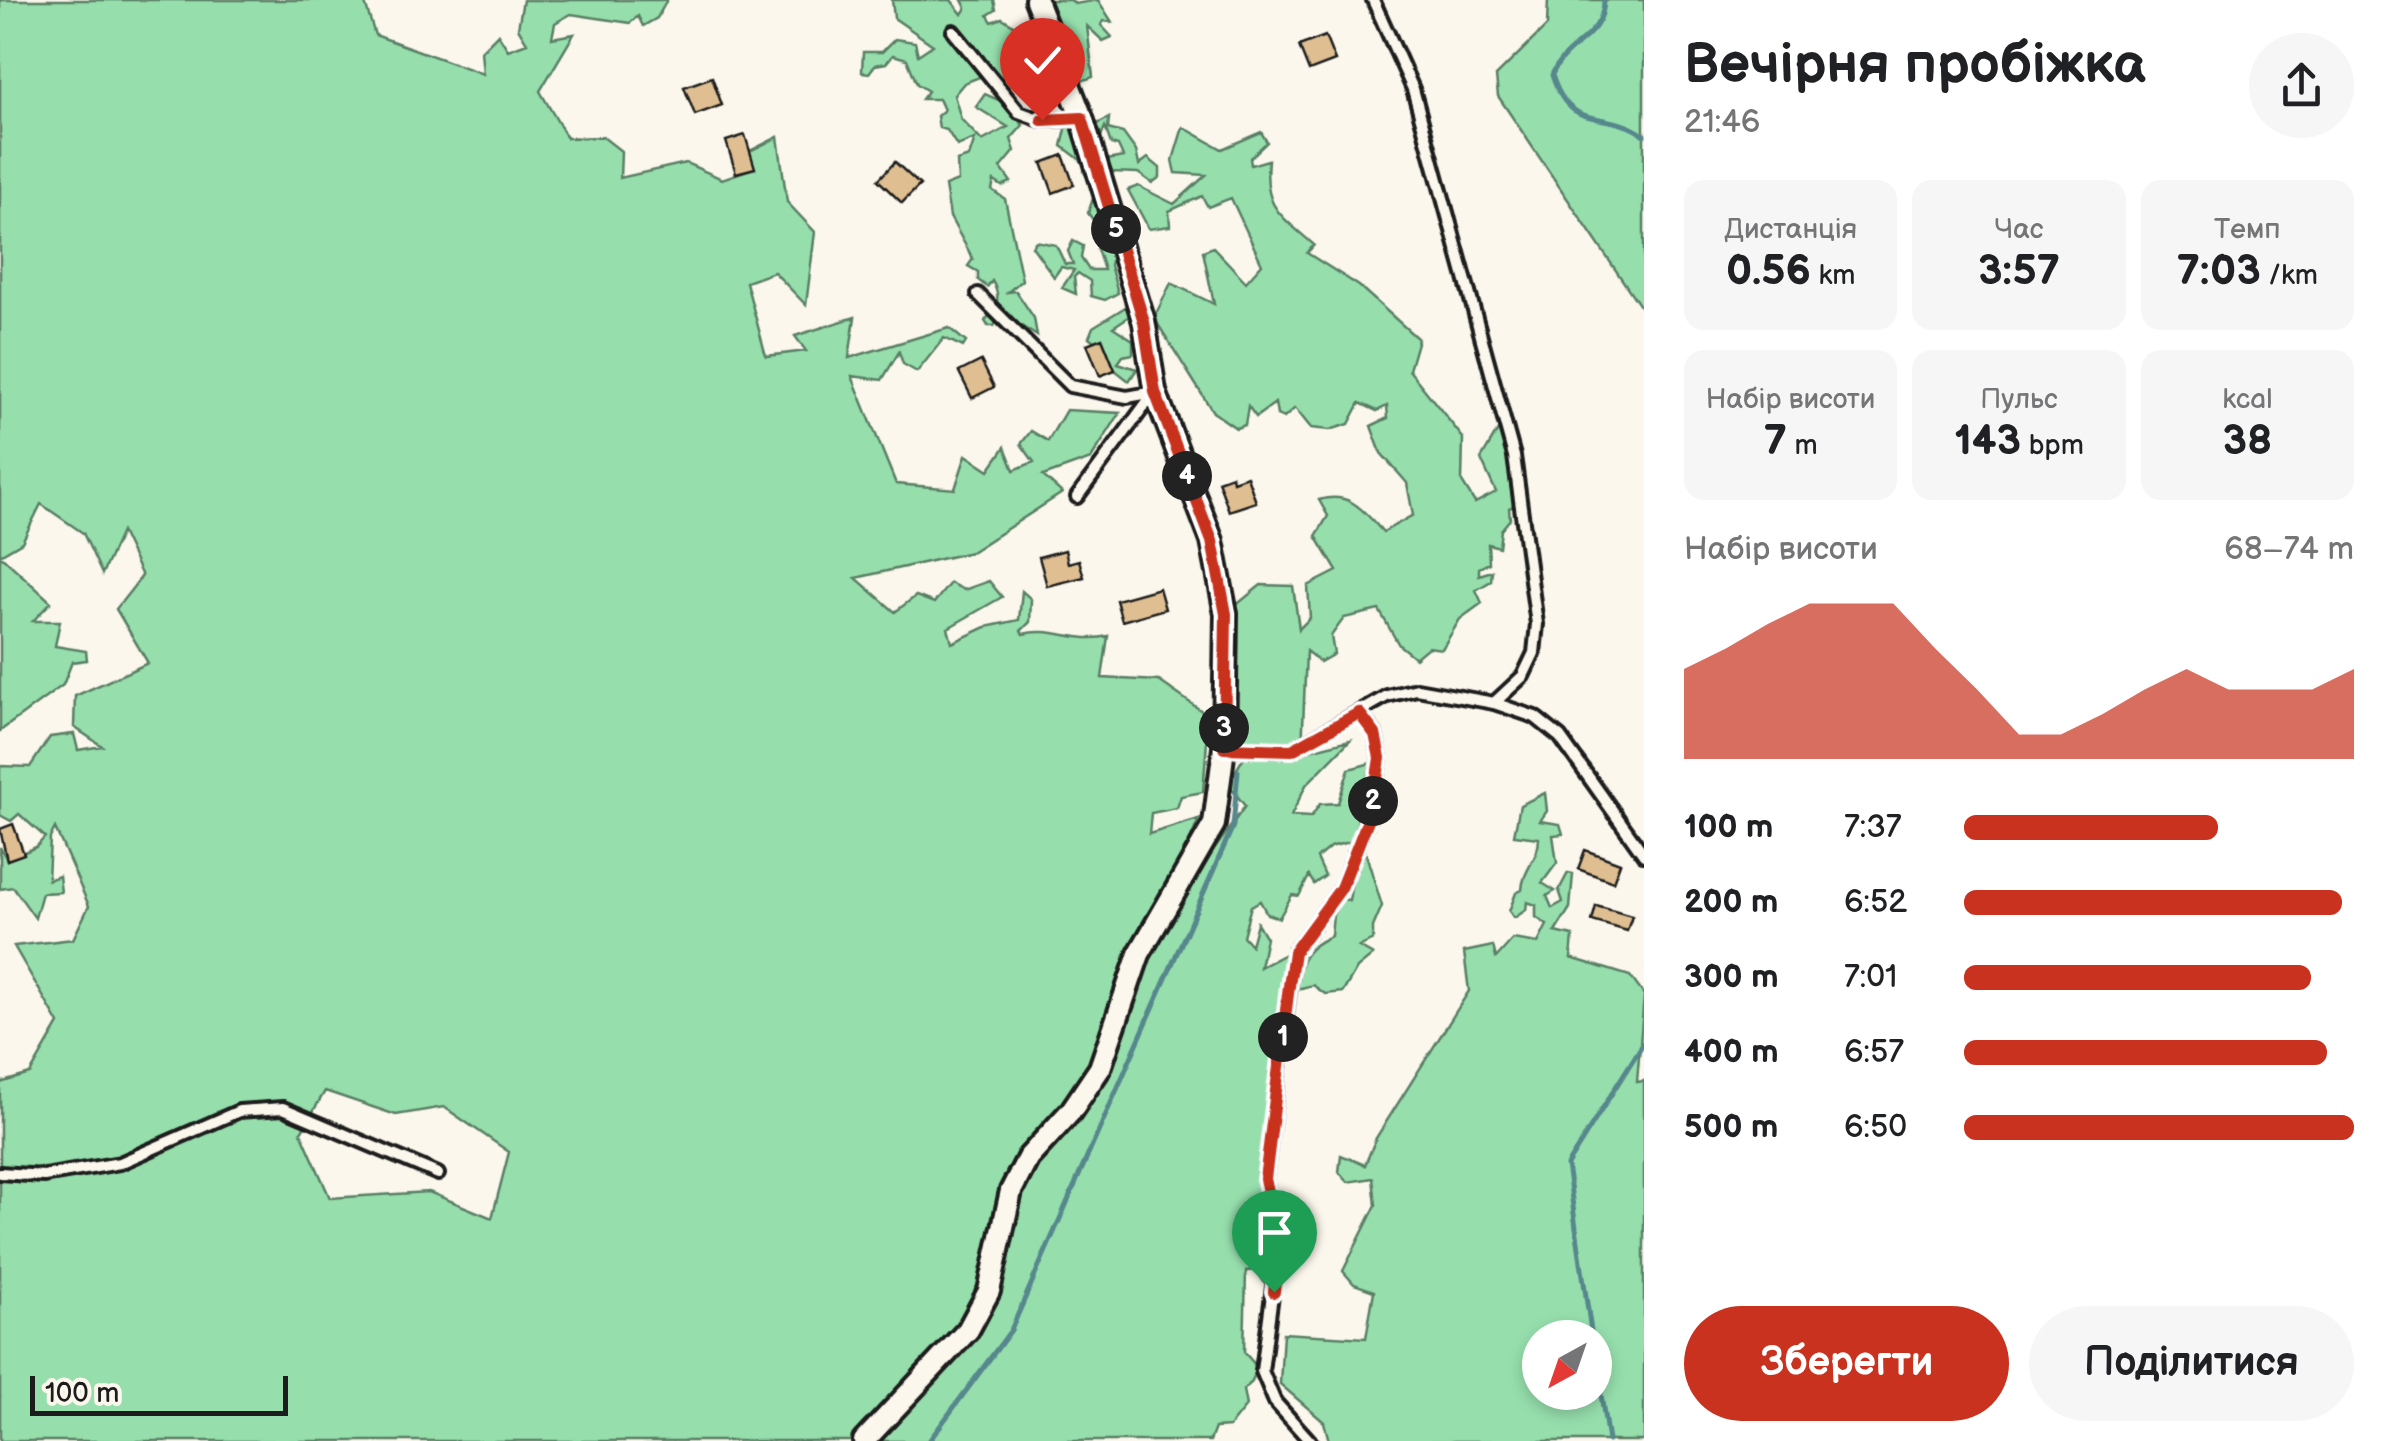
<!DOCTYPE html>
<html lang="uk">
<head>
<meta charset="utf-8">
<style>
	:root { --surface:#fff; --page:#f6f6f6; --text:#202124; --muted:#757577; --accent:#c8321e }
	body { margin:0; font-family:"Balsamiq Sans",sans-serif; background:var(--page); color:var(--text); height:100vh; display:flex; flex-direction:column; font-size:38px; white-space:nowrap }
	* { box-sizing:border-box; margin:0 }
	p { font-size:32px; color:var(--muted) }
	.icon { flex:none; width:55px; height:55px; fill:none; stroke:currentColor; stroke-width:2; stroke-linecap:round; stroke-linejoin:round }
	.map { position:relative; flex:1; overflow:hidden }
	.details { display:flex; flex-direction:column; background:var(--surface); width:750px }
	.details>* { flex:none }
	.needle { width:65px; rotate:220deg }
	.fabs { position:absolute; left:1522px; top:1320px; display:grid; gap:20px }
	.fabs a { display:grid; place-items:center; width:90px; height:90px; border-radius:50%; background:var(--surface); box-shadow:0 5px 15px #0003; font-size:50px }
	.scale { position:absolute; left:30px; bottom:25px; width:258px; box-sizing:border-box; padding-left:10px; border:5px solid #1c1c1c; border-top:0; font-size:28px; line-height:35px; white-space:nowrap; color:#1c1c1c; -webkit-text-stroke:8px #fbf7ec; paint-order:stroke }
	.pin { position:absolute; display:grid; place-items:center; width:85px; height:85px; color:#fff; margin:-102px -42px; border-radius:50% 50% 50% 0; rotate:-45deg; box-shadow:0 0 10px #0007 }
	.pin .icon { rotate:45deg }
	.km { position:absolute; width:50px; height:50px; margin:-25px; border-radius:50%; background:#222; color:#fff; font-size:28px; line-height:50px; text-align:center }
	.round { display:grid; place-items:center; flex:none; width:105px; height:105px; border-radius:52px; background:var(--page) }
	.summary { display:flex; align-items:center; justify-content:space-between; height:170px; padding:0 40px }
	h1 { font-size:55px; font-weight:700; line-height:75px }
	.metrics { display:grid; grid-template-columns:repeat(3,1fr); gap:15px; height:170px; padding:10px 40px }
	.metrics div { display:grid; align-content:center; border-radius:20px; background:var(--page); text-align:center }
	.metrics b { font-size:42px; font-weight:700 }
	.metrics small { font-size:28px; font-weight:400 }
	.metrics p { font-size:28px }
	.chart { height:280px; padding:20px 40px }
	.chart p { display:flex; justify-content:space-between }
	.chart svg { width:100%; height:180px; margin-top:10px; fill:var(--accent); opacity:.7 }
	.button { display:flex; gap:20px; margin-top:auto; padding:20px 40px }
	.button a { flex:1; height:115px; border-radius:60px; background:var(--accent); color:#fff; font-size:40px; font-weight:700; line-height:115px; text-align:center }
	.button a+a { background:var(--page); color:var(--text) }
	ul { padding:0 40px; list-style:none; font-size:32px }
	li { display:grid; grid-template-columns:160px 120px 1fr; align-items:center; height:75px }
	li i { height:25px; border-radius:12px; background:var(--accent) }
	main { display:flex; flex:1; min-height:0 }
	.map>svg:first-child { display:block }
</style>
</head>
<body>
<main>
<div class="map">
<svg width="1644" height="1441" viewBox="0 0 1644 1441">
	<rect width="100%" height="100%" fill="#fbf7ec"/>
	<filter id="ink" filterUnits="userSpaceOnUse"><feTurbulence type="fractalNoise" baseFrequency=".01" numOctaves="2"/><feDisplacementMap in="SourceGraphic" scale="20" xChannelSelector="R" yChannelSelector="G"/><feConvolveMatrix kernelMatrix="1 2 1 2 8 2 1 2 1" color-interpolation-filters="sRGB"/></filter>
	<g filter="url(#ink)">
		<g fill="#96dfad" stroke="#597e64" stroke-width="2.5" fill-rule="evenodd">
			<path d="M0,0H364L375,35L483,74L481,51L498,34L508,50L527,43L518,28L523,0H667L657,18L643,26L638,16L630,23L571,14L555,23L552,38L574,34L540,91L567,138L603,137L621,151L620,178L686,163L722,179L754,168L750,151L778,137L787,202L815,232L806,305L774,272L746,282L766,356L806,351L795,336L855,317L849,358L949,328L966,342L963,347L944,338L917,372L903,364L899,352L882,380L852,376L896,484L955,489L966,455L989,470L1005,447L1014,470L1034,462L1021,444L1031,431L1048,441L1066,410L1120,413L1091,459L1043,476L1062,493L971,552L856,578L895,612L916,596L934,603L950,583L964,590L989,581L1002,597L948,628L952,643L986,627L1019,620L1022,591L1031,599L1030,622L1021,631L1023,634C1052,626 1078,644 1108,636L1102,678L1159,681L1209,716L1203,792L1181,796L1177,808L1151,813L1149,834L1199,819L1188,845V862L1205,863L1245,806L1228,784L1244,757L1233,733L1235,606L1261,585L1293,586L1299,629L1310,618L1308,586L1337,571L1316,536L1328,516L1319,500C1350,491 1363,510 1383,532L1413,515L1407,483L1381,453L1371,426L1388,418L1387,406L1377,411L1360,403L1349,424L1330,430L1311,428L1295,408L1284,418L1277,415L1275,403L1256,417L1248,406L1245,425L1236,428L1213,412L1154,318L1171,283L1214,304L1203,251L1213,247L1246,282L1262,264L1231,198L1208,207L1202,196L1169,211L1170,226L1149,229L1128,190L1138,186L1174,204L1206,175L1176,173L1173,160L1183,127L1222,149L1261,132L1267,142L1250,158L1251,165L1268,160C1263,209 1281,215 1314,245L1307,253L1359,286L1418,339L1409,370L1463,438L1462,482L1475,503L1496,492L1481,459L1501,425L1512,455L1516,505L1509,508L1510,519L1501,530L1499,547L1488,544L1489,563L1479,568V575L1492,571L1491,581L1476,590L1482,603L1460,619L1442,649L1428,647L1415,658L1399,645L1379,610L1344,618L1331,636L1334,654L1320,662L1306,651L1302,752L1350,740L1306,785L1291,816L1311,817L1320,804L1338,803L1349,769L1371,763L1353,841L1330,847L1317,858L1325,876L1314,884L1309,876L1299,896L1292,895L1279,918L1267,914L1260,901L1251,906L1243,936L1251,945L1257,923L1266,938L1260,967L1289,952L1262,1180L1267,1200L1263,1211L1248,1201L1243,1222L1277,1229L1282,1273L1273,1281L1264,1282L1256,1270L1246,1271L1244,1352L1257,1367L1252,1382L1243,1390L1246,1406L1229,1427L1215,1428L1210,1441H0V1083L30,1074L59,1024L14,946L73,939L89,906L55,828L50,838L48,880L59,876L61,892L42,893L35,918L13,887L0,889V847L7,860L36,847L45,837L19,814L11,821L0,815V766L30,767L50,737L74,734L78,750L102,746L74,727L75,696L148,663L116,609L142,576L121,532L102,574L83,533L41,504L22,542L0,555L51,602L33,621H60L55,646L86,651L87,660L72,662L63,685L0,731ZM325,1091L396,1115L444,1107L509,1152L492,1218L429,1192L330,1198L301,1132Z"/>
			<path d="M892,0H951L962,14L966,8L962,0H994L996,10L988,15L992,22L1002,18L1017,27L1023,44L1033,38V28H1043L1033,47L1041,51L1050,46L1043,61L1046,66L1057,64L1055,81L1047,80L1037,62L1033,79L1025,78L1022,70L1035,57L1024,50L1008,62L1001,83L992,72L964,83L954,95L961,119L982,141L1008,127L976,107L985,94L1001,101L1023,125L1011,139L1015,151L1001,168L1011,182L1002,186L994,181L992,190L1005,199L1022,280L1008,292L1016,291L1034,318L1037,336L1010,319H998L994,326H988L985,321C997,306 1002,298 992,281L987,287L978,280V272L968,266L973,259L950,217L945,186L958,181L957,161L969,157L975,139L957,146L947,130L939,128L937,116L944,110L939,99H922L928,91L917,84L907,59L893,55L886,63L875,65L869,73L862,72L863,52H882L895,39L915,42L918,55L933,45L894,18Z"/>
			<path d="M1044,0H1071L1075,4L1098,0L1112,22L1103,21L1101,25L1112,37L1103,41L1087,26L1093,77L1076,83Z"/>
			<path d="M1548,0H1644V312L1498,96L1496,76L1547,26Z"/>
			<path d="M1109,118L1108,129L1123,133L1136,151L1139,165L1148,158L1160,168V177L1152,183L1138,173L1112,172L1107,160L1123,157L1118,146L1111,144L1105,127L1099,141L1090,128Z"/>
			<path d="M1067,125H1078L1092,162L1088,172L1120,263L1111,261L1110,265L1118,293L1105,300L1091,296L1090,281L1078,273L1074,277L1076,294L1062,288L1074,270L1061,267L1054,277L1032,246L1036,241L1056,245L1065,264H1073L1068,251L1073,241L1083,246L1081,258L1089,270H1104L1097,249L1099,228L1088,213L1095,193L1084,172L1086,164L1062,146Z"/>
			<path d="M1127,306L1134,313L1113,327L1133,340V354L1123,356L1118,363L1137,369L1129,381L1115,370L1102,338L1094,341L1089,337L1093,327Z"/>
			<path d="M1545,793L1547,811L1540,821L1560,824L1563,834L1553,835L1557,863L1542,883L1555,891L1547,896L1552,908L1563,902L1559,890L1568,873L1573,874L1570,908L1555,932L1573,936L1571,958L1630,976L1644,995L1637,1082L1644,1081V1441H1329L1324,1422L1280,1384L1283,1333L1366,1338L1374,1291L1354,1284L1343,1271L1376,1205L1373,1178L1348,1182L1339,1172L1341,1155L1365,1165L1376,1138L1469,991L1464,952L1493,946L1496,958L1513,939L1538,943L1547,925L1536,917V905L1527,902L1526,910L1514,918L1509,911L1516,893L1522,890C1523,869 1539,859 1539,838L1514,835L1520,805ZM1540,1338H1595V1392H1540Z"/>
			<path d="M1366,854L1382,906L1373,927V940L1359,947L1373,955L1357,968L1343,992L1325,994L1313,985L1297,989C1301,957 1303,949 1331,936L1333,915L1341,899L1349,900L1356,861Z"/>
		</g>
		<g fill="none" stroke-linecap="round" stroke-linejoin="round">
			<g stroke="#56878c" stroke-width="5">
				<path d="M1604,0C1604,38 1565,43 1552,75C1571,135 1603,107 1644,135"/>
				<path d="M1592,1338L1567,1165L1644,1042"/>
				<path d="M1595,1355L1608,1441"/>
				<path d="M929,1441L1011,1330L1233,826L1238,771"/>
			</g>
		</g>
		<g fill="#dfbf92" stroke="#1c1c1c" stroke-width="2.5">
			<path d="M1325,36L1335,61L1309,71L1299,46Z"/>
			<path d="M712,77L722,105L695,115L684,87Z"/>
			<path d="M745,135L755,168L736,173L726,141Z"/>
			<path d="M1063,155L1074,185L1053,193L1042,163Z"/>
			<path d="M895,162L920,185L902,203L878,180Z"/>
			<path d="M1102,338L1115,370L1100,376L1087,344Z"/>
			<path d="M981,361L994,387L972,398L959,372Z"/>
			<path d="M1232,476L1233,481L1247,476L1256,502L1229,511L1218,481Z"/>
			<path d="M1065,550L1068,563L1079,560L1084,577L1047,586L1039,557Z"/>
			<path d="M1159,588L1165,609L1122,621L1116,600Z"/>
			<path d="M13,824L24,854L7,860L0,829Z"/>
			<path d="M1585,850L1620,863L1613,882L1578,869Z"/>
			<path d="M1596,906L1632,916L1627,931L1592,921Z"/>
		</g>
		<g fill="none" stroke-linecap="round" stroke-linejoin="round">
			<g stroke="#1c1c1c" stroke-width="18">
				<g id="lane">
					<path d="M1373,0L1413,89L1514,456L1537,624L1534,653L1523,676L1494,703"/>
					<path d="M953,31L1019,112L1041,120L1081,119"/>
					<path d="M978,294L1070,386L1127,397L1155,392"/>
					<path d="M1077,497L1154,393"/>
					<path d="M1224,748L1292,750L1387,696L1417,689L1494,703L1535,717L1560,737L1644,855"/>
					<path d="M0,1173L44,1176L120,1163L239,1111L283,1108L438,1174"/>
					<path d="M1310,1441L1275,1402L1262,1371L1279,1241L1265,1179L1294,952L1341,888L1372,810L1380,758L1375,733L1359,713"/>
				</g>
			</g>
			<g stroke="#1c1c1c" stroke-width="28">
				<path id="street" d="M864,1441L968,1330L989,1291L1011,1191L1028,1158L1071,1111L1100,1068L1139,954L1214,824L1224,748L1226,614L1212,541L1155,392L1144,322L1082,118L1036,0"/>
			</g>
			<use href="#lane" stroke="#fbf7ec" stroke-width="10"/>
			<use href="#street" stroke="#fbf7ec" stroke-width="20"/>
		</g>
	</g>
	<g fill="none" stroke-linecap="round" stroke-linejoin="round" filter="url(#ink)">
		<g stroke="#fff" stroke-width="20">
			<path id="route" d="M1042,120L1082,118L1144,322L1155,392L1212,541L1226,614L1224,748L1292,750L1359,713L1375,734L1380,758L1372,810L1341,888L1294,952L1289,986L1265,1179L1280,1241L1274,1292"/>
		</g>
		<use href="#route" stroke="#c8321e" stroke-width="12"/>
	</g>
</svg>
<div class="fabs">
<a><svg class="needle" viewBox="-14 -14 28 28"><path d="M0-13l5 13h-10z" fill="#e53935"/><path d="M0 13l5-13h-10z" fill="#757577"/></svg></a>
</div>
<div class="scale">100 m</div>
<div class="pin" style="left:1274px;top:1292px;background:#1e9e55"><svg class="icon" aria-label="arrive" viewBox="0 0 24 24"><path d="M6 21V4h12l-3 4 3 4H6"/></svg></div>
<div class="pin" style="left:1042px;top:120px;background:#d93025"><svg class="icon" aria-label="check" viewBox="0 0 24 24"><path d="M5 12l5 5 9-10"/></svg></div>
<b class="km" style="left:1283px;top:1037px">1</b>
<b class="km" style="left:1373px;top:801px">2</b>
<b class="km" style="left:1224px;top:728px">3</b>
<b class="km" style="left:1187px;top:476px">4</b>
<b class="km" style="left:1116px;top:229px">5</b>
</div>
<section class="details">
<div class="summary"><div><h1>Вечірня пробіжка</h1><p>21:46</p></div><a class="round"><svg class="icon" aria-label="share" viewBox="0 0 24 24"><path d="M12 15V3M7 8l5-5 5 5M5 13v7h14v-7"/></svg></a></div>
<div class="metrics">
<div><p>Дистанція</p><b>0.56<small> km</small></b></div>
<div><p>Час</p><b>3:57</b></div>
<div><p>Темп</p><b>7:03<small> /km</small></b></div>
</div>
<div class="metrics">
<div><p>Набір висоти</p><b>7<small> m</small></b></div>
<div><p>Пульс</p><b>143<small> bpm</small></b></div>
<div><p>kcal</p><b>38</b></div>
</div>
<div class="chart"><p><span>Набір висоти</span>68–74 m</p>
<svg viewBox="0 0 160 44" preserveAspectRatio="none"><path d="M0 44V22L10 17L20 11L30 6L40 6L50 6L60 17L70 27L80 38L90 38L100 33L110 27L120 22L130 27L140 27L150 27L160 22V44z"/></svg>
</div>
<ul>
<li><b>100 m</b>7:37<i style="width:65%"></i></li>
<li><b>200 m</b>6:52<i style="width:97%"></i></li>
<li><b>300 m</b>7:01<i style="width:89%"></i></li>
<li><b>400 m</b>6:57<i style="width:93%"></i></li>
<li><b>500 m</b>6:50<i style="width:100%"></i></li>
</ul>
<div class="button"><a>Зберегти</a><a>Поділитися</a></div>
</section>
</main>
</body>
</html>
